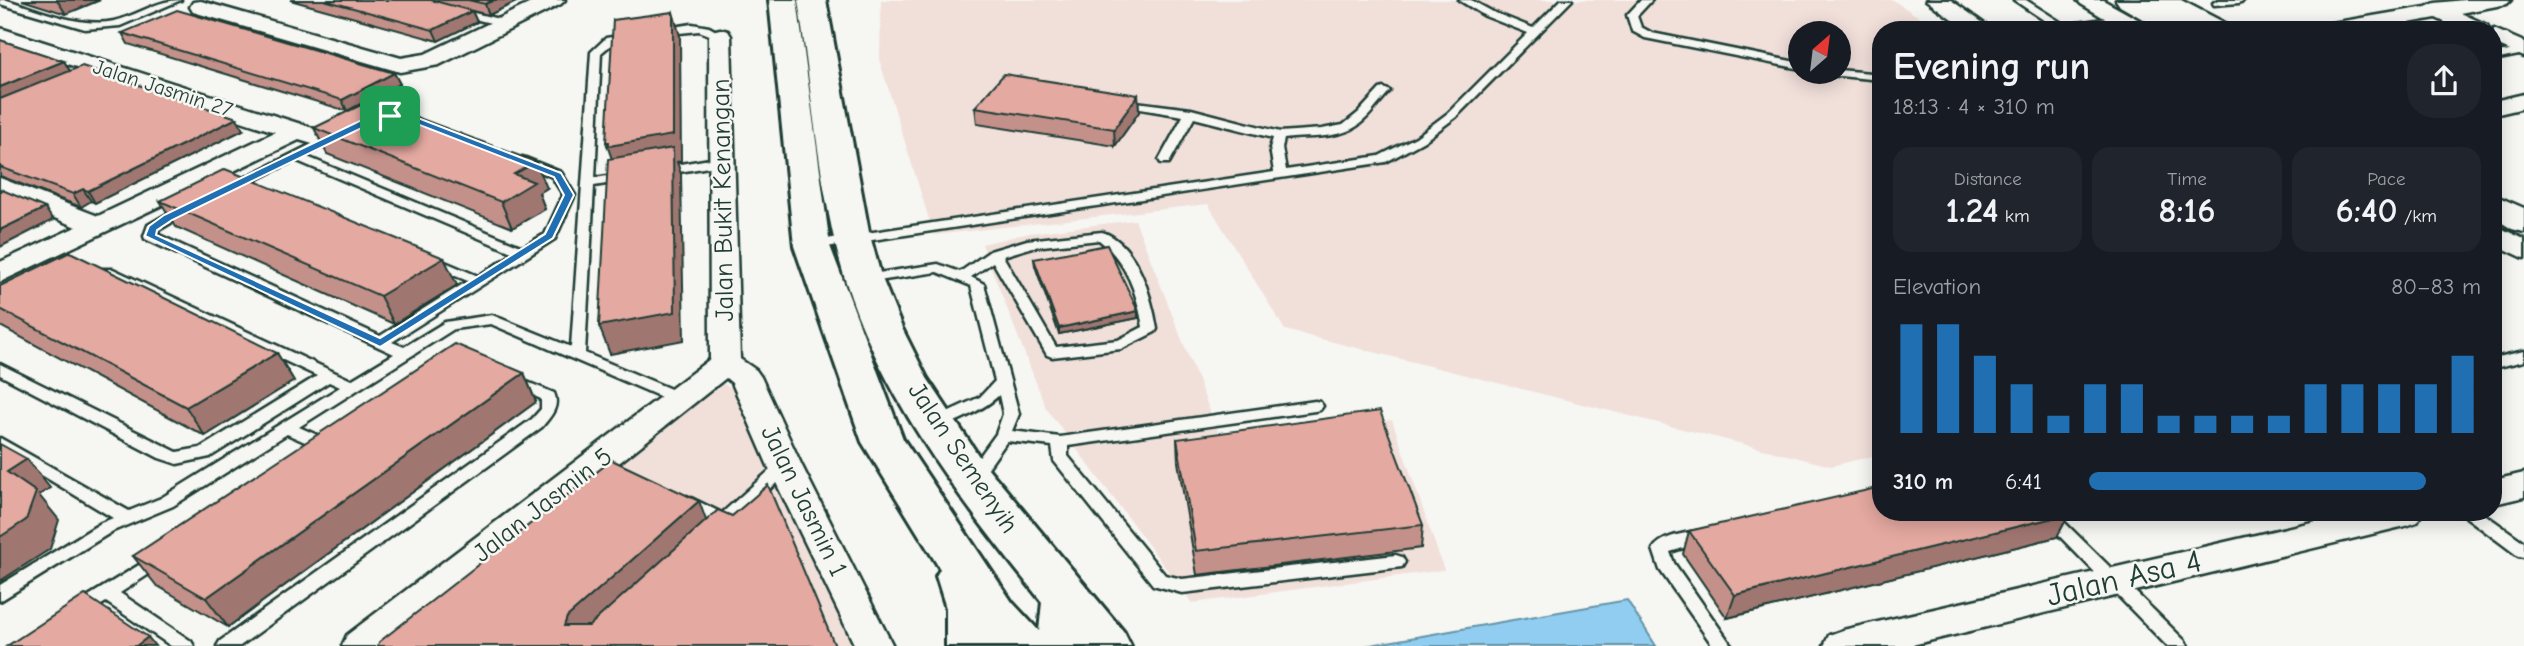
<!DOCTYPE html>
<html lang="en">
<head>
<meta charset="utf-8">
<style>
	:root { --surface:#171b24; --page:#20242c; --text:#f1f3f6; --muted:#9ea1a6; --accent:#1f6fb2 }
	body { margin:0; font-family:"Comic Neue",sans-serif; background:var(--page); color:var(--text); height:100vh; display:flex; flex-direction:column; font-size:26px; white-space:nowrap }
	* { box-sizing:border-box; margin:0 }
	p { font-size:23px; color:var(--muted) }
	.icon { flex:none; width:38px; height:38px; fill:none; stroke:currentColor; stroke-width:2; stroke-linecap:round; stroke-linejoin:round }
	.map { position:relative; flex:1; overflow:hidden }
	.panel { position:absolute; left:1872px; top:21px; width:630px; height:500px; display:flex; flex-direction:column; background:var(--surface); border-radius:28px; box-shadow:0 4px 18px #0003 }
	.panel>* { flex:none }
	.needle { width:46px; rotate:28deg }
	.fabs { position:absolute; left:1788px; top:21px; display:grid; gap:14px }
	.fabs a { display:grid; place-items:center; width:63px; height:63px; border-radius:50%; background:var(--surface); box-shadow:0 4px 18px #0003; font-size:35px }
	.pin { position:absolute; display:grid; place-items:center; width:60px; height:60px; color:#fff; margin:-30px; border-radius:14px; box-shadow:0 4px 10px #0006 }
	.round { display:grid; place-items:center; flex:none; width:74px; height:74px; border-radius:28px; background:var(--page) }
	.overview { display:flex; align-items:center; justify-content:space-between; height:119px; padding:0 21px }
	h1 { font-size:38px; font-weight:700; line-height:52px }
	.stats { display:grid; grid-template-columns:repeat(3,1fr); gap:10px; height:119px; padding:7px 21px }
	.stats div { display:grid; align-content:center; border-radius:18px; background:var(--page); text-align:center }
	.stats b { font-size:35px; font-weight:700 }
	.stats small { font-size:19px; font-weight:400 }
	.stats p { font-size:19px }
	.chart { height:196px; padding:14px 21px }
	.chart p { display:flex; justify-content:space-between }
	.chart svg { width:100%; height:126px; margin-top:7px; stroke:var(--accent); stroke-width:6 }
	ul { padding:0 21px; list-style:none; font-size:23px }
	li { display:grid; grid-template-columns:112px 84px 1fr; align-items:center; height:52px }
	li i { height:18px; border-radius:9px; background:var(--accent) }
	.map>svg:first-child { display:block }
</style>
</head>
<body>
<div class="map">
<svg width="2524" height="646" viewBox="0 0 2524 646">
	<rect width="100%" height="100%" fill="#f6f6f2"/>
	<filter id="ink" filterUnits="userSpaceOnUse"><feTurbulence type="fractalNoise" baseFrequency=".0143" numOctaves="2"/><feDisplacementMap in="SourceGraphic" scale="14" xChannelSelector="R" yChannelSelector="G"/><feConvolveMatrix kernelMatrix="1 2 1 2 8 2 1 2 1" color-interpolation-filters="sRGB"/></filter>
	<g filter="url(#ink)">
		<g fill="#f1dfda" fill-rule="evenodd">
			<path d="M881,0H1893L1938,30H1881V454L1831,466L1285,330L1208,204L934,235L880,62ZM1801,33H1839V72H1801Z"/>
			<path d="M1135,220L1222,442L1392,420L1444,570L1192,603L1046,408L982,244L1030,233Z"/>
			<path d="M716,381L739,391L856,646H379Z"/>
		</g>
		<path fill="#90cdf0" stroke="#6393a5" stroke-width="2" d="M1627,600L1656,646H1365Z"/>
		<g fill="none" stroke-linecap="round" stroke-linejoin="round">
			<g stroke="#1f3d34" stroke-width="5">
				<g id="service">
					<path d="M0,0H7C40,10 79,28 114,21C137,16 156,0 181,0L120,26L85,29L0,4Z"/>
					<path d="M1459,0H1471L1493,12L1533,28L1561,0H1572L1456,117L1424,141L1386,162L813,249L806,245L813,241L1274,172L1270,148L1273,138L1194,118L1169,163H1161L1159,160L1183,116L1116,105V101L1120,100L1191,109L1280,132L1322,129L1343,125L1358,113L1380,89L1384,88L1390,91L1388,93C1377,105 1366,122 1352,129C1331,139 1306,136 1284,139L1282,148L1286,170L1379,156L1416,137L1448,113L1528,33L1485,16Z"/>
					<path d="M1641,0H1652L1637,16L1641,27L1652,33L1801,63V69L1645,38L1632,31L1627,15Z"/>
					<path d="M2014,0H2026L2065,25L2122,16L2127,19L2122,22L2073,30H2047L2054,27Z"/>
					<path d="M2218,0H2244L2239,3L2214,5L2213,3Z"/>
					<path d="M458,9L511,22L512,24L507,27L454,14V10Z"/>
					<path d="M692,24L709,27L725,36L720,39L699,31L660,35L655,32L660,29Z"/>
					<path d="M630,34L635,37L634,39L613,43L601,53L595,178L625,173L631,177L625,181L594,186L585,353L685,395L687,399L685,403H675L491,324L454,329L299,427L333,442L336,446L333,450H323L287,434L173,506L113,531L0,601V585L101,523L113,518L0,450V438L129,511L161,498L340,387L329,382L210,457L177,464L159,458L0,375V364L177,452L200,448L317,376L103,275L101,272L103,269H113L351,380L394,354L145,239L144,236L148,225L183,205H191L193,208L191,211L159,230L157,234L380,336L468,281L428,265L426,262L428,259H438L478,276L514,253L295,160L238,189H230L228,186L332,134L338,138L305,156L523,247L545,234L563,195L552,177L516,161L522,157L526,158L561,172L575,195L555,239L392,342L404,347L445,322L492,315L571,347L591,52L606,38Z"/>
					<path d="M2524,48V54L2494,60V54Z"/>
					<path d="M1839,70L1881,74V80L1829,75L1824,72H1839Z"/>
					<path d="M722,157L728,161L726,164L662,175L656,171L662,167Z"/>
					<path d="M1102,232C1137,243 1152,298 1157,329L1155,332L1121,349L1052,357L1047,355L993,262L971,277L984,284L1019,414L1012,431L1060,437L1315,401L1320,402L1323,406L1320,410L1315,411L1068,446V456L1165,575L1182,579L1396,555L1402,557L1405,562L1402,567L1182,593L1153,585L1054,461L1052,446L1007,441L978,482H966L964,478L996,434L1003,414L999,395C989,406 946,430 932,427L929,423L932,419L980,397L995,381L971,286L937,272L865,283L858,279L865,275L938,264L960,272L990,251L1027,240ZM1099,240C1127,262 1137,293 1143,327L1118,340L1056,347L1003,256L1033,247Z"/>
					<path d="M2524,351V361L2494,368V358Z"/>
					<path d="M515,377L554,393C560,407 551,416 542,427L240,646H217L220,641L532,419L541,409V399L510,385L508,382L510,379Z"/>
					<path d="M785,460L791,462L793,466L791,470L724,530L718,532L712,530L710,526L712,522L681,506L679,502L681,498L687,496L722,513L779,462Z"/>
					<path d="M2037,513H2055L2185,641L2188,646H2167Z"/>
					<path d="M2464,513H2483L2524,542V557L2518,556L2466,517Z"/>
					<path d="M1703,530L1709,532L1711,536L1709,540L1670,552L1674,563L1732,646H1713L1660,570L1653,549C1662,535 1687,533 1703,530Z"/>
					<path d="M157,554L163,555L165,560L163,565L120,593L191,641L194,646H171L106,602C96,608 86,619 74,615L71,610L74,605Z"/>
				</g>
			</g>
			<g stroke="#1f3d34" stroke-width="5">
				<g id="minor">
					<path d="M537,0H565L561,4L439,65L400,72L193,12L190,7L193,2L201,1L401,58L425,54Z"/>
					<path d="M1926,0H1951L1993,30H1967Z"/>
					<path d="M2077,0H2103L2148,25L2151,30H2124L2081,4Z"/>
					<path d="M2464,0H2511L2507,4L2461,13L2487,25L2490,30H2461L2436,18L2370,30H2321L2324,25L2332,23L2426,7L2435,3Z"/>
					<path d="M0,28L307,126L335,136L338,141L335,146L326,148L299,140L0,282V262L76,227L0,195V178L98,216L275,132L0,42Z"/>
					<path d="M720,29L728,31L731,36L740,359L756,370L761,377L802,466L893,646H855L768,466L732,383L726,378L388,646H342L347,635L710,359L709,36L712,31Z"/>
					<path d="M2494,29L2524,42V57L2494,44Z"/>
					<path d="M2524,94V108L2494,115V101Z"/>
					<path d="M2494,225L2524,239V258L2494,244Z"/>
					<path d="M2524,473V497L2494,504V480Z"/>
					<path d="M2351,513H2422L2417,522L2405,526L1908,646H1824L1829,635L1843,630Z"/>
				</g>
			</g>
			<g stroke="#1f3d34" stroke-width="5">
				<g id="tertiary">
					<path d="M2116,0H2181L2227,24L2230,30L2192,27L2191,30H2162L2120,6Z"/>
					<path d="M2494,195L2524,208V232L2512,229L2494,218Z"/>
				</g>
			</g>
			<g stroke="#1f3d34" stroke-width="6">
				<path id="primary" d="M769,0H797L830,246L903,439L1012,602L1039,631L1042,602C960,500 875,390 840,262C818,180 811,84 798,0H826L869,232L881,276L902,328L927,378L982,461L1124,632L1131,646H946V608L936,576L940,569L862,442L794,246Z"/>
			</g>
			<use href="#service" fill="#f6f6f2" fill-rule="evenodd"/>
			<use href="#minor" fill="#f6f6f2" fill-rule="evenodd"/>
			<use href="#tertiary" fill="#f6f6f2" fill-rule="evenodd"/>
			<use href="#primary" fill="#f6f6f2" fill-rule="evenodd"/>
		</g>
		<g fill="#c4918a" stroke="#1f3d34" stroke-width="2">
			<path d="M22,0H100L66,14Z"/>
			<path d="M290,0H520L489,15L472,11L477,22L438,41Z"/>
			<path d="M122,33L394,73L400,84L347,111L128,44Z"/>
			<path d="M0,40L64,61L70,71L243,130L95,203L91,201L81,207L0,176Z"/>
			<path d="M1138,95L1139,112L1115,146L977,124L975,107Z"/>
			<path d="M314,128L547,188L539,193L545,209L512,228L327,154Z"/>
			<path d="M160,201L457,285L394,324L176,227Z"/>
			<path d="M1034,259L1138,318L1059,334L1035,266Z"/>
			<path d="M0,286L277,353L294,381L205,436L0,326Z"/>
			<path d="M524,373L536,402L228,627L156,585L133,556Z"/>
			<path d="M1177,439L1423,525L1421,548L1197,575L1178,462Z"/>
			<path d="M2069,514L2057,537L1727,618L1683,554L1689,531Z"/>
		</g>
		<g fill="#a07671" stroke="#1f3d34" stroke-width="2">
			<path d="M57,0H100L66,14Z"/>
			<path d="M494,0H520L489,15L485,4Z"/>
			<path d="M472,11L477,22L438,41L433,30Z"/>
			<path d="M673,12L680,36L681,161L677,162L681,174L684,340L610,354L599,326L615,168L606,142Z"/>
			<path d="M64,61L71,73L0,102V87Z"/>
			<path d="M394,73L400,84L347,111L342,100Z"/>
			<path d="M1138,95L1139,112L1115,146L1114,129Z"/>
			<path d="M237,118L243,130L95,203L88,191Z"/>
			<path d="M536,162L547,188L539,193L545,209L512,228L501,202L514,174Z"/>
			<path d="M83,189L91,201L81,207L73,194Z"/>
			<path d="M45,208L53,220L0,247V230Z"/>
			<path d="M444,258L457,285L394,324L380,296Z"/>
			<path d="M1138,311V318L1059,334V328Z"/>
			<path d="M277,353L294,381L205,436L186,407Z"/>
			<path d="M524,373L536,402L228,627L206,598Z"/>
			<path d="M27,459L50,488L39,495L59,520L50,549L0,581V537L7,472Z"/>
			<path d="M699,501L707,523L578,639L564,626L567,617Z"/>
			<path d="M2069,514L2057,537L1727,618L1735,595Z"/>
			<path d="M148,637L155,646H136Z"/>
		</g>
		<g fill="#e4a9a1" stroke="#1f3d34" stroke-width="2">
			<path d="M324,0H431L472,11L433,30Z"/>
			<path d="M468,0H494L485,4Z"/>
			<path d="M177,10L394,73L342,100L122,33Z"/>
			<path d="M673,12V135L609,146V142H606L613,20Z"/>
			<path d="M0,40L64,61L0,87Z"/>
			<path d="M82,66L237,118L88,191L83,189L73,194L0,167V99Z"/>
			<path d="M1004,74L1138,95L1114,129L975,107Z"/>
			<path d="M371,100L536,162L514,174L534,182L501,202L314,128Z"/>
			<path d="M673,148L675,312L599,326L608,159Z"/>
			<path d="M225,169L444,258L380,296L160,201Z"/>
			<path d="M0,189L45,208L0,230Z"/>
			<path d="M1107,245L1138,311L1059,328L1034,259Z"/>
			<path d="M70,252L277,353L186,407L0,309V286Z"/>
			<path d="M455,344L524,373L206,598L133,556Z"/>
			<path d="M1380,411L1423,525L1196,551L1177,439Z"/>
			<path d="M0,444L27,459L7,472L36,492L26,520L0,537Z"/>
			<path d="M612,460L699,501L567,617L564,626H589L718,510L732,516L768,485L835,646H378L379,642Z"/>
			<path d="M1881,487V513H2068L2069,514L1735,595L1689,531Z"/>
			<path d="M85,595L148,637L136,646H7Z"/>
		</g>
	</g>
	<path fill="#1f6fb2" stroke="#fff" stroke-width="2" fill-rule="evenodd" d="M390,113L418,118L561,173L574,195L553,238L380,347L145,236L149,226L164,215L370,116ZM390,118L412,122L554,177L564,195L545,234L380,338L156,235L157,230L172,220L376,121Z"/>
	<g text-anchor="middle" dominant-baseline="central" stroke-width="5" stroke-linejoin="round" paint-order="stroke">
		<g font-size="21" fill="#1f3d34" stroke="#f6f6f2">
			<text transform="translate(163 88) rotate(18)">Jalan Jasmin 27</text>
		</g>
		<g font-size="26" fill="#1f3d34" stroke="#f6f6f2">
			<text transform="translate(723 200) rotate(-91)">Jalan Bukit Kenangan</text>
			<text transform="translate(963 458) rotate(56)">Jalan Semenyih</text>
			<text transform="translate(804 501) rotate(64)">Jalan Jasmin 1</text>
			<text transform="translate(543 505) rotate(-38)">Jalan Jasmin 5</text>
		</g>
		<g font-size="32" fill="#1f3d34" stroke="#f6f6f2">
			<text transform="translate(2124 578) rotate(-13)">Jalan Asa 4</text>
		</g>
	</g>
</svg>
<div class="fabs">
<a><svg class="needle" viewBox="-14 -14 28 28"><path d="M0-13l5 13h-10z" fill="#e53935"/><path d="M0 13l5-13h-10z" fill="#9ea1a6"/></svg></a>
</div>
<div class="pin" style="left:390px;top:116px;background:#1e9e55"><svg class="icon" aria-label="arrive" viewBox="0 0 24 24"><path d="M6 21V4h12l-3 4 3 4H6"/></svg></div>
<section class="panel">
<div class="overview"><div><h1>Evening run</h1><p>18:13 · 4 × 310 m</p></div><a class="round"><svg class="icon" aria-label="share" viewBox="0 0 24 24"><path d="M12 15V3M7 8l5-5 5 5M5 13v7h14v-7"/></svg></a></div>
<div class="stats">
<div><p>Distance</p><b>1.24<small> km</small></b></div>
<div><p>Time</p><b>8:16</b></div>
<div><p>Pace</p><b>6:40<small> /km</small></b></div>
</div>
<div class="chart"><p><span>Elevation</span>80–83 m</p>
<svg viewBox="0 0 160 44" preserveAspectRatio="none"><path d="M5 44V6M15 44V6M25 44V17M35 44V27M45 44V38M55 44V27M65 44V27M75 44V38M85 44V38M95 44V38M105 44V38M115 44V27M125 44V27M135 44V27M145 44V27M155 44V17"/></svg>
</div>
<ul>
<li><b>310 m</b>6:41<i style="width:86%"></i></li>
</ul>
</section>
</div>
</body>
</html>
